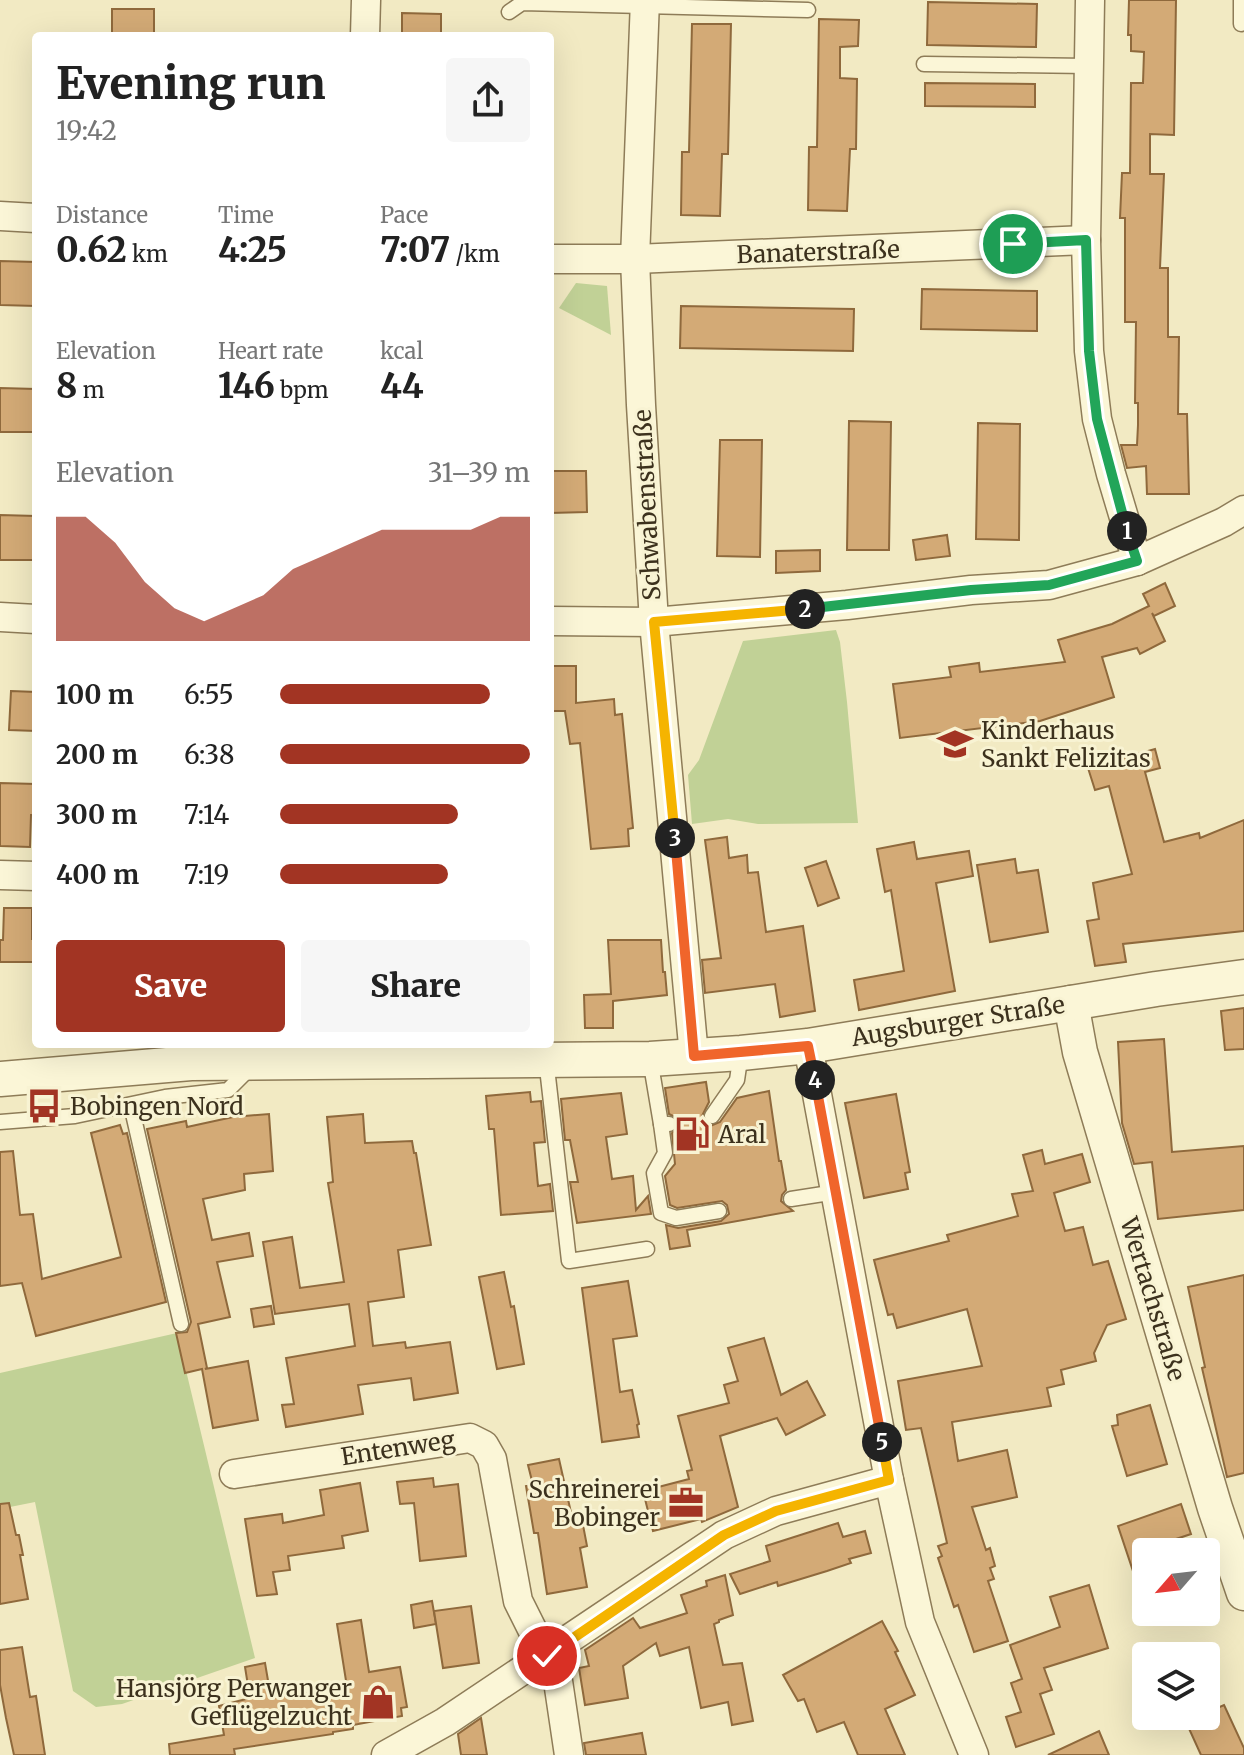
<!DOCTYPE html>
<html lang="en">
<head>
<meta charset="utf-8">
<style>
	:root { --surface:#fff; --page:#f6f6f6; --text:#222; --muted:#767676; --accent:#a23423 }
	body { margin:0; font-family:Merriweather,serif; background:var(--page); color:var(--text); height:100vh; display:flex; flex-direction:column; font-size:30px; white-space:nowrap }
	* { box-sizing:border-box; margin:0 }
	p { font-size:26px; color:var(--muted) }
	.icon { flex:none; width:44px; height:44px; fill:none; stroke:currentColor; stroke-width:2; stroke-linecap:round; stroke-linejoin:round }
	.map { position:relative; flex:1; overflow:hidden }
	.details { position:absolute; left:32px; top:32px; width:522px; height:1016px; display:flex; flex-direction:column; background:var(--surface); border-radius:8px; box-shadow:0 8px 32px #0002 }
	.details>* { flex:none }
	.needle { width:52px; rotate:242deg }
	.controls { position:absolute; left:1132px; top:1538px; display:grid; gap:16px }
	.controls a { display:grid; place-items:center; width:88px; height:88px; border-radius:8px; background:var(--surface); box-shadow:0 8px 32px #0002; font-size:40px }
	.pin { position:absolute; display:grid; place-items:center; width:68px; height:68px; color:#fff; margin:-34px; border:4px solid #fff; border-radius:50%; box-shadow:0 2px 8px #0007 }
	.km { position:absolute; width:40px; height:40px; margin:-20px; border-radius:50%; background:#222; color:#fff; font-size:22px; line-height:40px; text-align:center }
	.round { display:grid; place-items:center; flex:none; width:84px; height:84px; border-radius:8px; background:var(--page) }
	.head { display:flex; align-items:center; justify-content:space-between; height:136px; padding:0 24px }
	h1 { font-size:44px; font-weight:800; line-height:60px }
	.figures { display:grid; grid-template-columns:repeat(3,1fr); gap:12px; height:136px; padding:8px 24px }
	.figures div { display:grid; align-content:center }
	.figures b { font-size:34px; font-weight:800 }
	.figures small { font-size:22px; font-weight:400 }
	.figures p { font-size:22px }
	.chart { height:224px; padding:16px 24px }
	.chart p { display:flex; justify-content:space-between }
	.chart svg { width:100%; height:144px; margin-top:8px; fill:var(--accent); opacity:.7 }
	.cta { display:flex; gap:16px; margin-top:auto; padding:16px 24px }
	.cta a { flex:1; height:92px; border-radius:8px; background:var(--accent); color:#fff; font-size:32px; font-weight:800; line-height:92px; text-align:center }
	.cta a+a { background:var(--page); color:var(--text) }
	ul { padding:0 24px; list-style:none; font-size:26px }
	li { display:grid; grid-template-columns:128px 96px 1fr; align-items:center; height:60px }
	li i { height:20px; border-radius:10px; background:var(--accent) }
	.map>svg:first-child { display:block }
</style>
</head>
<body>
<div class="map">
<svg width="1244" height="1755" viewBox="0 0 1244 1755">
	<rect width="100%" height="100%" fill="#f2eac3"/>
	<g fill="#c1d196">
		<path d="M576,283L607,286L611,335L559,308Z"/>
		<path d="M836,630L840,642L847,702L858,823L758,824L728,819L692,824L688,775L699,760L743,641Z"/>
		<path d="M177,1333L255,1658L122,1704L96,1707L73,1691L35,1502L0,1509V1373Z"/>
	</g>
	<g fill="#d3aa76" stroke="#8f693c" stroke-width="2">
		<path d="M1129,0H1176L1174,135L1150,134V174H1164L1160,268H1168V337H1179L1178,414H1187L1189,494H1147L1146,466L1127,468L1121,445H1137L1138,425V403H1135L1136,322H1125V218H1120L1122,173H1130L1131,83H1143L1144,52L1131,51V35H1128Z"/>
		<path d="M928,2L1037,4L1036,47L927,45Z"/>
		<rect x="112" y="9" width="42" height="27"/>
		<path d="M402,13L441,14V36H402Z"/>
		<path d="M819,19L859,20L858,46L840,47V78L857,79L856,149H850L847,211L808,210L809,147H817Z"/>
		<path d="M692,24H731L728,154H722L720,216L681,215L682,152H689Z"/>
		<path d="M925,83L1035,84V107L925,106Z"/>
		<path d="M0,261L36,262V306L0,305Z"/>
		<path d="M922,289L1037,291V331L921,329Z"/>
		<path d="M681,306L854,309L853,351L680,348Z"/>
		<path d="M0,388L36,389V432H0Z"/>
		<path d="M849,421L891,422L889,550H847Z"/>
		<path d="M978,423L1020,424L1019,540L976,539Z"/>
		<path d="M720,440H762L760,557L717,556Z"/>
		<path d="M550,471H586L587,512L550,513Z"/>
		<path d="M0,515L36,516V560H0Z"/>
		<path d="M947,535L950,556L916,560L913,540Z"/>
		<path d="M820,550V571L776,573V551Z"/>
		<path d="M1165,583L1175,606L1154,616L1152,613L1165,641L1140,654L1137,648L1102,657L1114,697L1040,721L900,738L893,684L951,677L949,667L979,663L980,672L1065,662L1058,640L1112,624L1149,606L1143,594Z"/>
		<path d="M550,666H576V703L614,699L615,715L622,714L633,828L628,829L629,846L591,849L580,743L570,744L565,711H550Z"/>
		<path d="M11,691L36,692V731L9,730Z"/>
		<path d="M1155,749L1160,768L1145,772L1164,842L1199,833L1200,838L1244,820V931L1123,944L1126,962L1095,966L1087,921L1099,919L1093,883L1132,874L1109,786L1095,790L1088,768Z"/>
		<path d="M0,783L36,784V815H31L30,847L0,846Z"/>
		<path d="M727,837L729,858L747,855L748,873L758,872L766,932L803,926L815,1011L780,1017L775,984L705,993L702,960L721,958L705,840Z"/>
		<path d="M914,842L917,859L969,851L973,876L936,883L955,991L859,1010L854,980L904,971L891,890L885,892L877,849Z"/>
		<path d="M1015,859L1017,873L1038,870L1048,932L990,942L977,865Z"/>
		<path d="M826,861L839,898L818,906L805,868Z"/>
		<path d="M4,908H32V939H36V962H0V940H3Z"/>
		<path d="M608,940H661L663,972H665L667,995L613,1001V1028H585L584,995L611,994Z"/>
		<path d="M1244,1008V1049L1225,1050L1221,1011Z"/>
		<path d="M1164,1039L1172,1152L1244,1146V1210L1158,1219L1152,1162L1134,1164L1122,1123L1118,1042Z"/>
		<path d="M706,1082L709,1102L702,1116L703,1121L710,1126L720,1122L737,1098L769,1091L779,1161H781L786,1190L782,1195L781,1201L793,1211L687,1230L690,1246L670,1249L666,1225L678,1228L721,1221L729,1214L727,1205L722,1201L677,1208L670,1205L665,1176L675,1164L672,1133L679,1125L677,1118L669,1114L665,1088Z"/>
		<path d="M530,1092L531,1102L541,1101L545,1142L534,1143L538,1186L550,1184L553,1211L501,1215L494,1129H489L486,1096Z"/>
		<path d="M621,1093L627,1134L606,1137L612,1179L633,1176L636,1210L648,1196L651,1214L577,1223L570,1182H578L570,1140H565L561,1099Z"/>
		<path d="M896,1094L910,1172L905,1173L908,1189L864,1198L845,1103Z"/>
		<path d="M269,1114L273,1171L244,1174L245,1190L203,1199L212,1240L249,1233L253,1256L217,1262L230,1317L198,1324L207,1368L205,1369L248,1361L258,1420L213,1428L202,1369L185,1373L176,1333L187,1332L191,1322L147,1129L186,1121L187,1127L233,1117Z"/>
		<path d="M363,1114L365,1143L412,1141L414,1153H416L431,1245L398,1250L404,1297L368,1302L373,1346L405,1342L406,1348L450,1342L458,1393L414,1400L411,1378L358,1385L363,1414L286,1427L282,1405L294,1404L286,1358L355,1346L349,1304L275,1314L263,1242L292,1237L300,1288L344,1282L328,1183L333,1182L327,1117Z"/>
		<path d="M120,1125L123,1134L127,1133L166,1302L36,1336L22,1283L0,1286V1152L13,1151L20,1215L33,1214L42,1279L121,1257L91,1133Z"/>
		<path d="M1042,1150L1045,1164L1082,1154L1090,1182L1054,1193L1065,1231L1083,1227L1093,1265L1108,1261L1126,1319L1107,1325L1094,1353L1096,1361L1061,1370L1064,1384L1047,1388L1051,1406L952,1422L958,1461L1007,1450L1017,1497L972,1507L986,1550L990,1548L995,1566L990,1568L994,1579L988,1581L1008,1641L974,1652L958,1605L954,1607L938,1558L942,1556L938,1546L947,1543L921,1428L906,1430L898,1381L982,1366L967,1309L897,1328L893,1314L888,1315L874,1260L949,1241L947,1235L1018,1216L1012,1194L1033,1191L1023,1155Z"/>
		<path d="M504,1272L511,1307L514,1306L524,1364L497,1369L479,1277Z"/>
		<path d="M1244,1275V1473L1227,1477L1202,1368L1205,1367L1188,1287Z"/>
		<path d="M628,1281L637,1336L613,1339L620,1392L632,1390L639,1424L637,1425L639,1437L602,1442L582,1288Z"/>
		<path d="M271,1306L274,1324L254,1327L251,1309Z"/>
		<path d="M764,1338L781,1395L807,1381L825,1415L786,1435L777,1418L720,1436L738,1507L702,1522L701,1519L653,1531L643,1491L689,1479L687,1471L692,1470L678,1416L729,1403L724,1385L738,1381L728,1348Z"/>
		<path d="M1150,1405L1167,1464L1127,1476L1112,1426L1118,1425L1117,1415Z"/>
		<path d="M559,1459L574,1526L583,1525L587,1546L580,1548L587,1587L547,1594L538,1533H534L526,1486L533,1485L528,1465Z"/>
		<path d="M433,1478L434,1487L458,1484L466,1556L420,1561L414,1503L400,1504L397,1482Z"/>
		<path d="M360,1483L368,1531L342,1536L344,1548L288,1556L290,1570L273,1572L277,1594L257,1596L245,1519L282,1514L283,1523L324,1515L320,1490Z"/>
		<path d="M9,1503L16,1535H19L23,1555H20L28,1599L0,1604V1504Z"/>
		<path d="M1181,1504L1191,1534L1155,1546L1157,1552H1146V1594L1141,1595L1118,1526Z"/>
		<path d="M838,1523L843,1537L865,1531L871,1553L849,1559L851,1563L827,1571L778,1586L777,1582L740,1594L730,1574L770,1561L766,1546Z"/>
		<path d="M725,1575L733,1615L719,1620V1622L714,1624L723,1665L742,1663L753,1721L732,1725L728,1702L701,1708L689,1647L660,1656L656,1643L623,1666L628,1698L585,1705L579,1668L589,1666L585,1650L633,1618L640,1628L687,1613L681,1595L707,1586L706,1581Z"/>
		<path d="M1089,1585L1108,1648L1044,1668L1052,1690L1040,1694L1054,1734L1016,1747L1006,1717L1021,1712L1011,1683L1022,1679L1010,1645L1060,1627L1050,1597Z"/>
		<path d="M432,1601L436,1624L414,1628L411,1605Z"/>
		<path d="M471,1606L479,1663L443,1668L434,1611Z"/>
		<path d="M361,1620L369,1672L400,1667L407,1707L401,1708L402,1716L353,1725V1729L333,1732V1734L234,1749L235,1755H170L169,1744L224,1735L219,1706L250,1698L245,1667L265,1663L271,1698L347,1687L337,1624Z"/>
		<path d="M882,1621L898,1651L895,1652L915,1695L885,1709L905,1755H858L844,1722L817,1732L804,1699L798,1701L783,1675Z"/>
		<path d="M22,1647L30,1697L36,1696L45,1755H14L6,1718L0,1685V1650Z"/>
		<path d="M1224,1705L1244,1748V1755H1201L1186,1722L1199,1716H1206V1713Z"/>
		<path d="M481,1718L487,1755H461L458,1734Z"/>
		<path d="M1099,1731L1109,1755H1048Z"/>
		<path d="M642,1733L646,1755H586L584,1743Z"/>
	</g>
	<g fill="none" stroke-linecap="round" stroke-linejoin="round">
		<g stroke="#8e7c58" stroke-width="17">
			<g id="service">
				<path d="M509,12L522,3L808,10"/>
				<path d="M1241,24V0"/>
				<path d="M924,64L1088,66"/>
				<path d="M546,1059L569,1261L647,1249"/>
				<path d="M650,1059L661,1124H669"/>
				<path d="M131,1105L181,1324"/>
				<path d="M712,1116L737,1080L741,1053"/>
				<path d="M0,1122L75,1116L165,1097L228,1090L251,1067"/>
				<path d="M661,1124L665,1153L654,1173L661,1213L676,1218L719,1211"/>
				<path d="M791,1199L836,1192"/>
			</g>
		</g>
		<g stroke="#8e7c58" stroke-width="31">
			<g id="minor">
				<path d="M645,0L635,259L641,405L654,622L694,1056"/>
				<path d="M1090,0L1086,240L1089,351L1097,419L1111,474L1137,561"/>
				<path d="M365,36L366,0"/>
				<path d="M0,216L36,218"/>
				<path d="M550,259H635L1086,240"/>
				<path d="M0,617L36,619"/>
				<path d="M550,621L654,622L847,605L971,590L1049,585L1137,561L1224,522L1244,510"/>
				<path d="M0,875L36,876"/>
				<path d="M808,1046L889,1480L920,1622L974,1755"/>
				<path d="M234,1474L470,1438L484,1445L492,1459L518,1601L558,1681L569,1755"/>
				<path d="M386,1755L445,1722L724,1535L776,1511L889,1480"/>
			</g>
		</g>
		<g stroke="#8e7c58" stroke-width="37">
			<g id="tertiary">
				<path d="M1071,1003L1080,1052L1215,1508L1244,1593"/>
				<path d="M0,1079L191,1063L650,1059L741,1053L808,1046L1156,989L1244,977"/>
			</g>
		</g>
		<use href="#service" stroke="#fbf6d7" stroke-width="14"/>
		<use href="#minor" stroke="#fbf6d7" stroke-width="28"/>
		<use href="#tertiary" stroke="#fbf6d7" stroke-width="34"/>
	</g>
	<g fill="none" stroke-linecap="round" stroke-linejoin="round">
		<g stroke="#fff" stroke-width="16">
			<path id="split-1" d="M1013,244L1086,240L1089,351L1097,419L1127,531"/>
		</g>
		<g stroke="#fff" stroke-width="16">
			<path id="split-2" d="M805,609L971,590L1049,585L1137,561L1127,531"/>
		</g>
		<g stroke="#fff" stroke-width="16">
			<path id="split-3" d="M675,838L654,622L805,609"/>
		</g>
		<g stroke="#fff" stroke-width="16">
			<path id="split-4" d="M675,838L694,1056L808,1046L815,1080"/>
		</g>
		<g stroke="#fff" stroke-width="16">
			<path id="split-5" d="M815,1080L882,1442"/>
		</g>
		<g stroke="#fff" stroke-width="16">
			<path id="split-6" d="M547,1656L724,1535L776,1511L889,1480L882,1442"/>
		</g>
		<use href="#split-1" stroke="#22a559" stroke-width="10"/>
		<use href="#split-2" stroke="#22a559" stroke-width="10"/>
		<use href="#split-3" stroke="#f5b400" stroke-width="10"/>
		<use href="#split-4" stroke="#f0652b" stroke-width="10"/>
		<use href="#split-5" stroke="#f0652b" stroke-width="10"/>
		<use href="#split-6" stroke="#f5b400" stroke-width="10"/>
	</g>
	<defs>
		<g id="school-bare" transform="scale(2.76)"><path d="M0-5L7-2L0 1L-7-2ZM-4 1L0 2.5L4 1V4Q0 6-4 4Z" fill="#a23423" stroke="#f8f3d3" stroke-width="2.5" paint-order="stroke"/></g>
		<g id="bus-bare" transform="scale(2.76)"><path d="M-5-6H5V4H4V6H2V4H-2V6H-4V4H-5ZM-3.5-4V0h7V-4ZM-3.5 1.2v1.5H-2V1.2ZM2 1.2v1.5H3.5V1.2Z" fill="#a23423" stroke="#f8f3d3" stroke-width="2.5" paint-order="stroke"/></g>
		<g id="fuel-bare" transform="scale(2.76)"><path d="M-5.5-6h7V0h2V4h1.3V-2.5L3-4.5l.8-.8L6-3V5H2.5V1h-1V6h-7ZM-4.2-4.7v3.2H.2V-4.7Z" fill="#a23423" stroke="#f8f3d3" stroke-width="2.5" paint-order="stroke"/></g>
		<g id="office-bare" transform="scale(2.76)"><path d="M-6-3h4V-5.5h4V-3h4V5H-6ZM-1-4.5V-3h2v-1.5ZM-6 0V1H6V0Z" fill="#a23423" stroke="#f8f3d3" stroke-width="2.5" paint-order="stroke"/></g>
		<g id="shop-bare" transform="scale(2.76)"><path d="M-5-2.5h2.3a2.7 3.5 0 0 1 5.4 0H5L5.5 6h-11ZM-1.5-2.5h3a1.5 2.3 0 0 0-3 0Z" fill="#a23423" stroke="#f8f3d3" stroke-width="2.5" paint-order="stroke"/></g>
	</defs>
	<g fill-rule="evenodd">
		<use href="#school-bare" x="955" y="744"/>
		<use href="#bus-bare" x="44" y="1106"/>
		<use href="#fuel-bare" x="692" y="1134"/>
		<use href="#office-bare" x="686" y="1503"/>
		<use href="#shop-bare" x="378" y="1702"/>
	</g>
	<g text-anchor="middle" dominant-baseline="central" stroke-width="6" stroke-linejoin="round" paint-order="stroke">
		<g font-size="24" fill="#3c311d" stroke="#f8f3d3">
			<text transform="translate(818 252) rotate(-2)">Banaterstraße</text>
			<text transform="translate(647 505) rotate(-93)">Schwabenstraße</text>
			<text transform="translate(958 1021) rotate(-9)">Augsburger Straße</text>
			<text transform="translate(1153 1299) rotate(73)">Wertachstraße</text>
			<text transform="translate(398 1448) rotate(-9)">Entenweg</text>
		</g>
		<g font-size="24" fill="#3c311d" stroke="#f8f3d3" text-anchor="start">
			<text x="981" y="730">Kinderhaus<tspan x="981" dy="28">Sankt Felizitas</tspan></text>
			<text x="70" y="1106">Bobingen Nord</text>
			<text x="718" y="1134">Aral</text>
			<text x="660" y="1489" text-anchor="end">Schreinerei<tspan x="660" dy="28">Bobinger</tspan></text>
			<text x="352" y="1688" text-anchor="end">Hansjörg Perwanger<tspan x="352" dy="28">Geflügelzucht</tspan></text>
		</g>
	</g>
</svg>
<div class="controls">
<a><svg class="needle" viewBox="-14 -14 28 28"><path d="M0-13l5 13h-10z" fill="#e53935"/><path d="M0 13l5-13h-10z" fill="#767676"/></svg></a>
<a><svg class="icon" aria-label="layers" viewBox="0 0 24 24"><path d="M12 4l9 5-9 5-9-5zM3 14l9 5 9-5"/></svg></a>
</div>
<div class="pin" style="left:1013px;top:244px;background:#1e9e55"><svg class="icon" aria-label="arrive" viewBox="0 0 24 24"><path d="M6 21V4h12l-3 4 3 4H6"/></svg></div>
<div class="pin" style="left:547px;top:1656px;background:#d93025"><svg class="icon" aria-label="check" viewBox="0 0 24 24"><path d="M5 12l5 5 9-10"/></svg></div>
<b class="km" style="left:1127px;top:531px">1</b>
<b class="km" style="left:805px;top:609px">2</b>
<b class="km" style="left:675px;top:838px">3</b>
<b class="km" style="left:815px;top:1080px">4</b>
<b class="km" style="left:882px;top:1442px">5</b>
<section class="details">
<div class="head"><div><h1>Evening run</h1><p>19:42</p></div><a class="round"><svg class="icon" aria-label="share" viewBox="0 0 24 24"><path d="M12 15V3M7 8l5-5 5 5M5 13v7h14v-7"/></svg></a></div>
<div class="figures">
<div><p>Distance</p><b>0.62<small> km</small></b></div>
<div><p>Time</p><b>4:25</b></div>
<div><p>Pace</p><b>7:07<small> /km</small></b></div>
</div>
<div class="figures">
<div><p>Elevation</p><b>8<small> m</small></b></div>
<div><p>Heart rate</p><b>146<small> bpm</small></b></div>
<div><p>kcal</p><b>44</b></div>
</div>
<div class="chart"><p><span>Elevation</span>31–39 m</p>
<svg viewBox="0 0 160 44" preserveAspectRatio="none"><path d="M0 44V6L10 6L20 14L30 26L40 34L50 38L60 34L70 30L80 22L90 18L100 14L110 10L120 10L130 10L140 10L150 6L160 6V44z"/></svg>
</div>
<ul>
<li><b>100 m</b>6:55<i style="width:84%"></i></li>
<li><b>200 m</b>6:38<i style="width:100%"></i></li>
<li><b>300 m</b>7:14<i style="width:71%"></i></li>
<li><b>400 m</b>7:19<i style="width:67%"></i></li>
</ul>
<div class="cta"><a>Save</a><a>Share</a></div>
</section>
</div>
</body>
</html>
